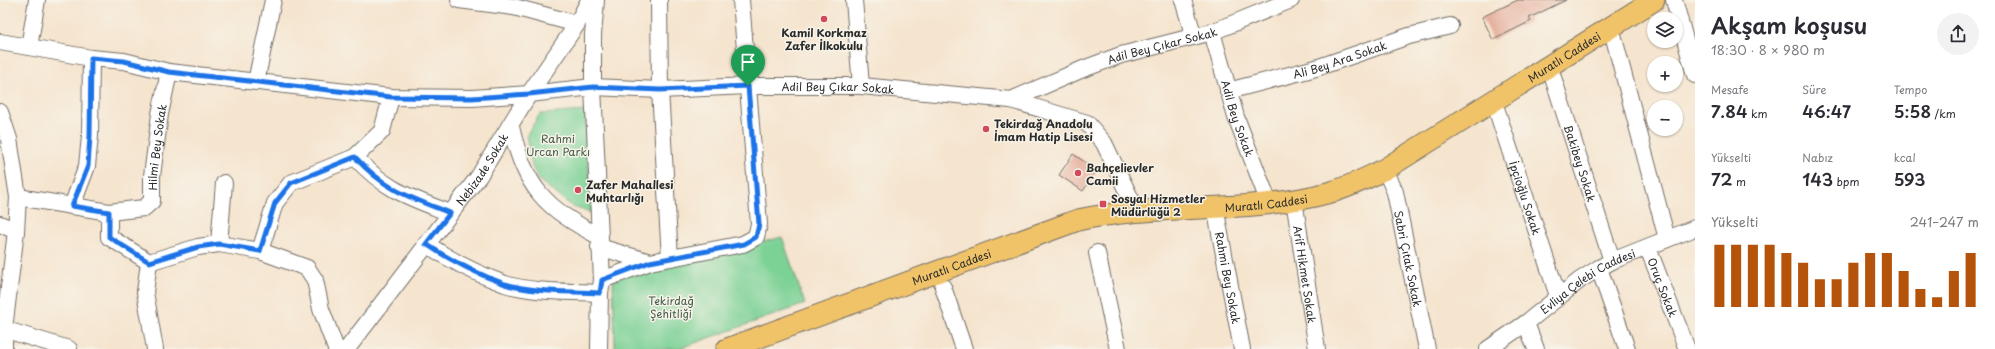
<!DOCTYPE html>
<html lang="tr">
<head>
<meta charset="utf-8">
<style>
	:root { --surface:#fff; --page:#f2f2f3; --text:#2b2b33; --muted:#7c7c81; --accent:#b45309 }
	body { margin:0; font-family:"Playpen Sans",sans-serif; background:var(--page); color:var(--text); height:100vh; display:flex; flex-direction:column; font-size:15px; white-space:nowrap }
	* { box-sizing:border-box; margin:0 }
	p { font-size:13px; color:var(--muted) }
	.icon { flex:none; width:22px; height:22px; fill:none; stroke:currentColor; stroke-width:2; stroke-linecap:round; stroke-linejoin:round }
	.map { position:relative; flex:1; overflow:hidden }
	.sheet { display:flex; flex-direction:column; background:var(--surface); width:300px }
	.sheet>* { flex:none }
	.fabs { position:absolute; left:1647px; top:12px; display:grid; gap:8px }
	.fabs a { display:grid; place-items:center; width:36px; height:36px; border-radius:50%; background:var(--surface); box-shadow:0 1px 3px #0004; font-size:20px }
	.pin { position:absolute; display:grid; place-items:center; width:34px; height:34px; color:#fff; margin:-41px -17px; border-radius:50% 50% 50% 0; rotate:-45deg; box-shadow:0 0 4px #0007 }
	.pin .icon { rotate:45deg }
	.round { display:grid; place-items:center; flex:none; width:42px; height:42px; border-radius:21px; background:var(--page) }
	.summary { display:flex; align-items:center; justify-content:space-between; height:68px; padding:0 16px }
	h1 { font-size:22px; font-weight:600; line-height:30px }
	.metrics { display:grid; grid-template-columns:repeat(3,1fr); gap:6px; height:68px; padding:4px 16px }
	.metrics div { display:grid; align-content:center }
	.metrics b { font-size:17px; font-weight:600 }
	.metrics small { font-size:11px; font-weight:400 }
	.metrics p { font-size:11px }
	.chart { height:112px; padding:8px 16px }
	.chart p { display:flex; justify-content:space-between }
	.chart svg { width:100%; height:72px; margin-top:4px; stroke:var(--accent); stroke-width:6 }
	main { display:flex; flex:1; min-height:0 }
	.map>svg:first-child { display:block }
</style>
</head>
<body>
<main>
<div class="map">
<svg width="1695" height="349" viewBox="0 0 1695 349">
	<rect width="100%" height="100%" fill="#f7f3e8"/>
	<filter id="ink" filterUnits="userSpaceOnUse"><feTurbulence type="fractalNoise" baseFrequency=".025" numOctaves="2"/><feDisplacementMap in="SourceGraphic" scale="8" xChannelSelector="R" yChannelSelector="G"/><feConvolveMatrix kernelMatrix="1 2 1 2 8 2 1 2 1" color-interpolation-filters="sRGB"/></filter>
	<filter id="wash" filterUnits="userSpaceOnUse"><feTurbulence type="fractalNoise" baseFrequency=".012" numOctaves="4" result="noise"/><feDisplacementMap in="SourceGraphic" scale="16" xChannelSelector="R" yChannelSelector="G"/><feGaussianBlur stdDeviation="0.9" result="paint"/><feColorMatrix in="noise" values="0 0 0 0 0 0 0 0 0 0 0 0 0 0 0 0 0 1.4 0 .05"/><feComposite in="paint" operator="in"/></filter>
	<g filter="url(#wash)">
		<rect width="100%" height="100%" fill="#f5e4ce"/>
		<g fill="#7cd195" stroke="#547e60">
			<path d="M585,111L592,213L573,207L540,181L532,167L527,134L540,114Z"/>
			<path d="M782,237L805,304L678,349H615L613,281L635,271L709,256Z"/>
		</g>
		<g id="blocks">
			<g fill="#e5aa98">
				<path d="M1518,0H1566L1529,18L1531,21L1493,40L1482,17Z"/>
				<path d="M1073,154L1097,170L1083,191L1059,175Z"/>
			</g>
		</g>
	</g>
	<g filter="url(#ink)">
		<use href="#blocks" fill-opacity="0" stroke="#726c64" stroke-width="1"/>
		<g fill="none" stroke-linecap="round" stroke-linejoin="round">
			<g stroke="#726c64" stroke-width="18">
				<g id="minor">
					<path d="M459,0L514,7L577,24"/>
					<path d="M596,0L593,35V87L602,280L600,293L599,349"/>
					<path d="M659,0L660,90L670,258"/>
					<path d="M854,0L861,86"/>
					<path d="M1183,0L1194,37"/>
					<path d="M1674,0L1695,75"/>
					<path d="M1611,27L1667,239"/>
					<path id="s1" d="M1212,32L1236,117L1269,203"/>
					<path id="s2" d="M0,42L91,58L124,61L169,72L391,97L472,98L529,94L593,87L660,90L748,86H861L1011,100L1087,123L1104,143L1137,212"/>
					<path d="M29,47L37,0"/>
					<path id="s3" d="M1549,65L1612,261"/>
					<path d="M256,82L273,0"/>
					<path id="s4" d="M1228,91L1316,68L1409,36L1450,26"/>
					<path id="s5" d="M1493,99L1558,296"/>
					<path id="s6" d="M1011,100L1083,69L1121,55L1212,32L1291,0"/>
					<path d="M0,112L9,139L18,197L16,231L4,329V349"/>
					<path d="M511,127C526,189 544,207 600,237"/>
					<path d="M355,157C385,190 409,197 450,213"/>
					<path id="s7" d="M1385,169L1395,192L1427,349"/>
					<path d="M18,197L109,212V237L149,262L198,247L219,244L260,251L307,268L315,280L321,309L336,349"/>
					<path id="s8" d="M1294,200L1317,349"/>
					<path d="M72,206L87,166L90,136L91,58"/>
					<path id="s9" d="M1215,207L1242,349"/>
					<path id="s10" d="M109,212L144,208L152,201V176L160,114L169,72"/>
					<path d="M0,224L16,231"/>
					<path d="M219,244L224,183"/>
					<path d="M426,244C450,260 477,274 505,284C534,293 569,291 600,293"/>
					<path d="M599,247L650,262"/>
					<path id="s11" d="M1648,248L1687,349"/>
					<path d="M260,251L275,203L291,183L355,157L382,131L391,97"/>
					<path d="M1097,253L1118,349"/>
					<path d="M149,262L145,292L155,349"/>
					<path d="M1599,268L1627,349"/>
					<path d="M602,280L650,262L743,244L756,237L759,224L741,0"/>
					<path d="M943,287L964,349"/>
					<path d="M1526,323L1536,349"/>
					<path d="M0,328L69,349"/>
					<path id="s12" d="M347,349L479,176L529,94L577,24L589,0"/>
					<path id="s13" d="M1488,349L1526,323L1580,280L1599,268L1612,261L1695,228"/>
				</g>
			</g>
			<g stroke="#726c64" stroke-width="23">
				<g id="major">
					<path id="s14" d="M727,349L1078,220C1161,202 1249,215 1331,192C1350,187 1367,178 1385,169L1654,0"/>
				</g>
			</g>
			<use href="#minor" stroke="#fff" stroke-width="16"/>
			<use href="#major" stroke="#f1c369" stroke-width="21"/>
		</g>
	</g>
	<g fill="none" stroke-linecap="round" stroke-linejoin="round" filter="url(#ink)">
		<g stroke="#fff" stroke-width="8">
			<path id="route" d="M91,58L124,61L169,72L391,97L472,98L529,94L593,87L660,90L748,86L759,224L756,237L744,244L650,262L602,280L600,293C569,291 534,293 505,284C477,274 450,260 426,244L450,213C409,197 385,190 355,157L291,183L275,203L260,251L219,244L198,247L149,262L109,237V212L72,206L88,166L90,136Z"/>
		</g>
		<use href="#route" stroke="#1a73e8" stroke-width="5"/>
	</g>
	<g fill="#d1495b" stroke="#f7f3e8" stroke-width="1.5">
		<circle cx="824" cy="19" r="4"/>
		<circle cx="986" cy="129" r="4"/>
		<circle cx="1078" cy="173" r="4"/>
		<circle cx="578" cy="190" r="4"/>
		<rect x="1099" y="200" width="8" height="8" rx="2"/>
	</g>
	<g text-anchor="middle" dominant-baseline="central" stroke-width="3" stroke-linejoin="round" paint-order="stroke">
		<g font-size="11" font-weight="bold" fill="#2b2b2b" stroke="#f7f3e8" text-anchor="start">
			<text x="824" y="32" text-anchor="middle">Kamil Korkmaz<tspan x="824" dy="13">Zafer İlkokulu</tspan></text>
			<text x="994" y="123">Tekirdağ Anadolu<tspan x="994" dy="13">İmam Hatip Lisesi</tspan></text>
			<text x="1086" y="167">Bahçelievler<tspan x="1086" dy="13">Camii</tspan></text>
			<text x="586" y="184">Zafer Mahallesi<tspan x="586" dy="13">Muhtarlığı</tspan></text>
			<text x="1111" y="198">Sosyal Hizmetler<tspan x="1111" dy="13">Müdürlüğü 2</tspan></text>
		</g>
		<g font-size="11" fill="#2b2b2b" stroke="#f7f3e8">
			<text stroke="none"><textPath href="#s6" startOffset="161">Adil Bey Çıkar Sokak</textPath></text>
			<text stroke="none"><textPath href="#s14" startOffset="899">Muratlı Caddesi</textPath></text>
			<text stroke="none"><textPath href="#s4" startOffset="116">Ali Bey Ara Sokak</textPath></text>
			<text stroke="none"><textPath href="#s2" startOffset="843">Adil Bey Çıkar Sokak</textPath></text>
			<text stroke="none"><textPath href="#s1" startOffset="90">Adil Bey Sokak</textPath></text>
			<text stroke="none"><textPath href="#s10" startOffset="100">Hilmi Bey Sokak</textPath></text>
			<text stroke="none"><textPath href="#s3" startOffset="103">Bakibey Sokak</textPath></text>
			<text stroke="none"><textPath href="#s12" startOffset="225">Nebizade Sokak</textPath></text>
			<text stroke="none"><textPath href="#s5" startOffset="104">İpçioğlu Sokak</textPath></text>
			<text stroke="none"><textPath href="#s14" startOffset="563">Muratlı Caddesi</textPath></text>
			<text stroke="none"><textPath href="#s7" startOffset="93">Sabri Çıtak Sokak</textPath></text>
			<text stroke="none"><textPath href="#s14" startOffset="239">Muratlı Caddesi</textPath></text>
			<text stroke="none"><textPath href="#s8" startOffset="75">Arif Hikmet Sokak</textPath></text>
			<text stroke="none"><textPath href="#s9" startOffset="72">Rahmi Bey Sokak</textPath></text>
			<text stroke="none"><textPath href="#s13" startOffset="121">Evliya Çelebi Caddesi</textPath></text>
			<text stroke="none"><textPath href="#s11" startOffset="42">Oruç Sokak</textPath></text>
		</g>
		<g font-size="11" fill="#435d4b" stroke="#f7f3e8">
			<text x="558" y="138">Rahmi<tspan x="558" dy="13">Urcan Parkı</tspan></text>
			<text x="671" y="300">Tekirdağ<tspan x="671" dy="13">Şehitliği</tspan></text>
		</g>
	</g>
</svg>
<div class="fabs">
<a><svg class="icon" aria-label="layers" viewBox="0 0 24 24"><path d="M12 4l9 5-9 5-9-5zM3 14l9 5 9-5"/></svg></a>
<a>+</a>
<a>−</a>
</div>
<div class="pin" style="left:748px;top:86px;background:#1e9e55"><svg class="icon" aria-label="arrive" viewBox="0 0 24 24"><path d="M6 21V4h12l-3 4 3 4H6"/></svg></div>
</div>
<section class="sheet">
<div class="summary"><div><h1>Akşam koşusu</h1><p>18:30 · 8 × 980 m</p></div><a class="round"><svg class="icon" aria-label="share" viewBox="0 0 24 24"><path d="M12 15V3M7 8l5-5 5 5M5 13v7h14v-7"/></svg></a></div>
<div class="metrics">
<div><p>Mesafe</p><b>7.84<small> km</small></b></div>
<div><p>Süre</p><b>46:47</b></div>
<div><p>Tempo</p><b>5:58<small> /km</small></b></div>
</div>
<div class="metrics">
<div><p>Yükselti</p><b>72<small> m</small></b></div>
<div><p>Nabız</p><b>143<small> bpm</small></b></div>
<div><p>kcal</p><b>593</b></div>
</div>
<div class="chart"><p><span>Yükselti</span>241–247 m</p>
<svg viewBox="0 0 160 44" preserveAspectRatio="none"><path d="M5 44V6M15 44V6M25 44V6M35 44V6M45 44V11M55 44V17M65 44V27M75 44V27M85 44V17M95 44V11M105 44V11M115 44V22M125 44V33M135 44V38M145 44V22M155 44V11"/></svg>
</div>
</section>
</main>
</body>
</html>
